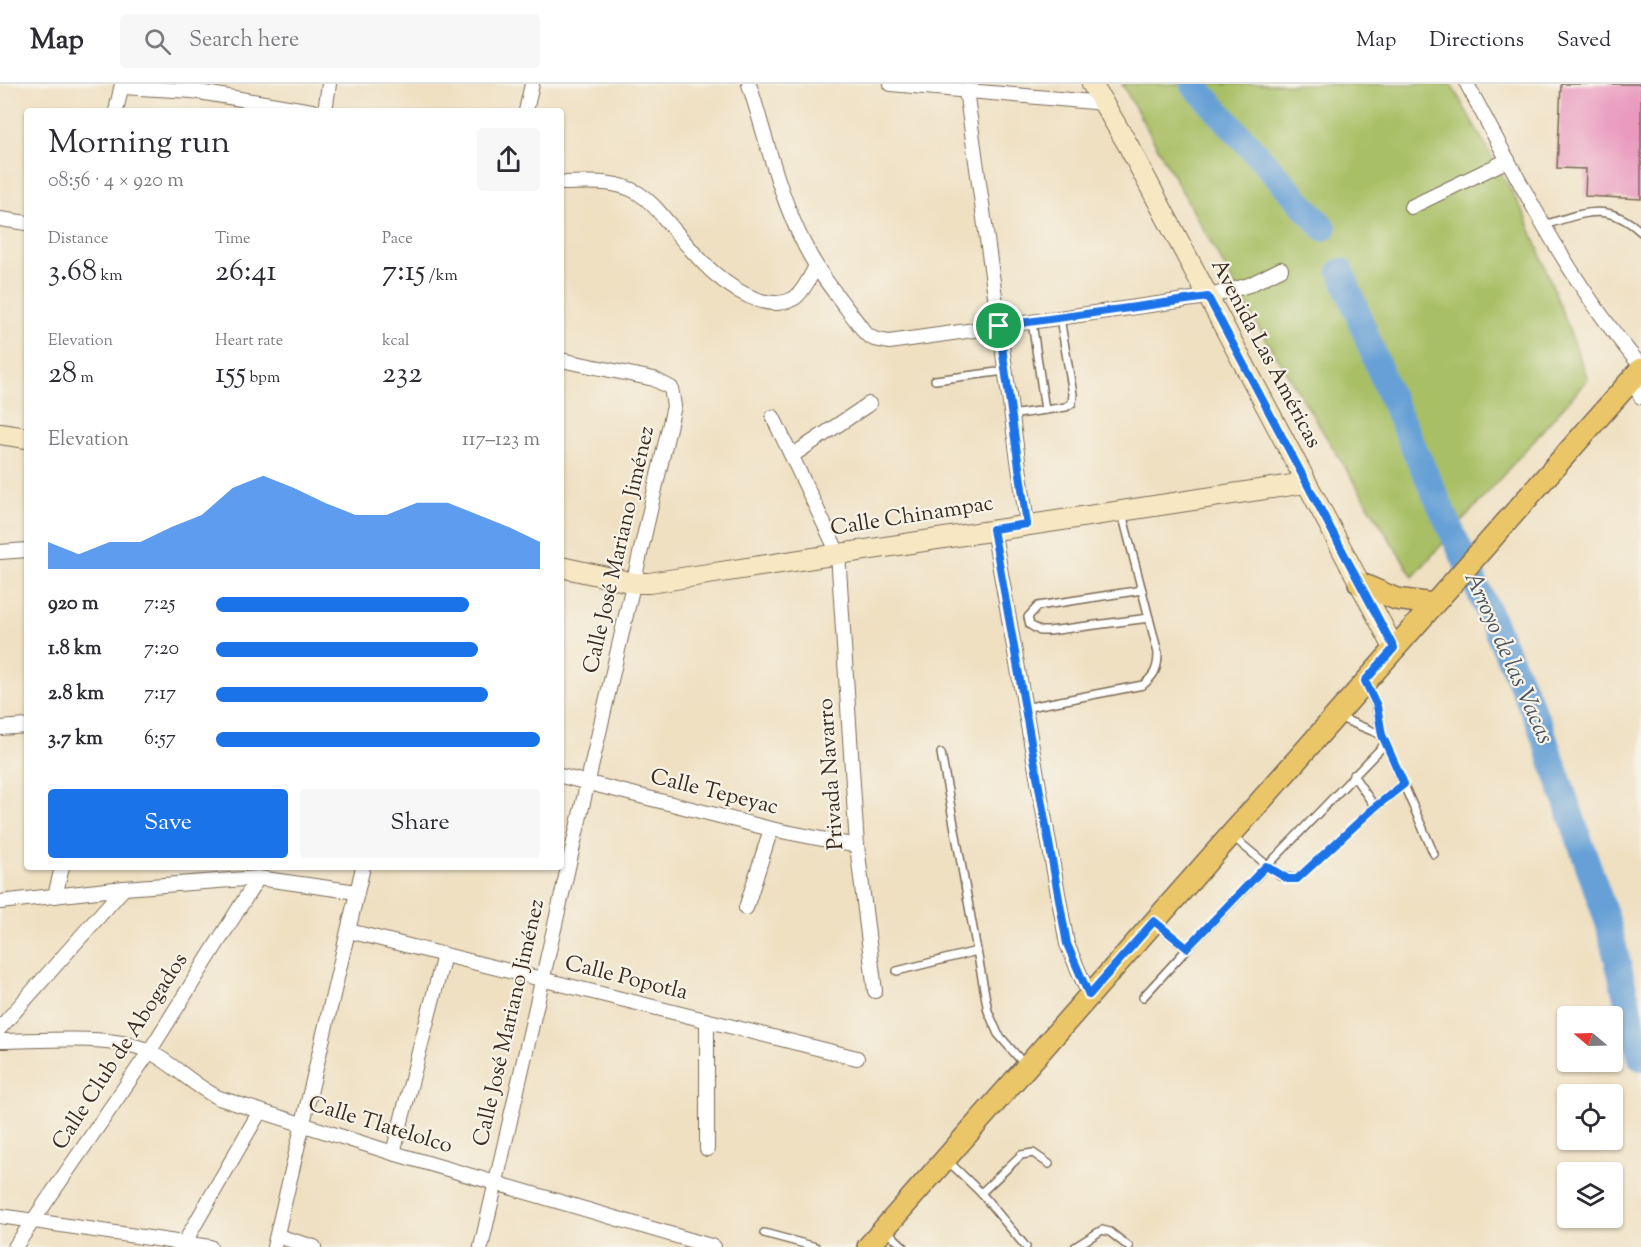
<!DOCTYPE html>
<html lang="en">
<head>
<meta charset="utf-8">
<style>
	:root { --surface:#fff; --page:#f7f7f7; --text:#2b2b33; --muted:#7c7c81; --line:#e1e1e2; --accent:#1a73e8 }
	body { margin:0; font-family:"Sorts Mill Goudy",serif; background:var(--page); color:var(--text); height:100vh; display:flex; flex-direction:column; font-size:22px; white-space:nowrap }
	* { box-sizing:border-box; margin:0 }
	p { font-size:20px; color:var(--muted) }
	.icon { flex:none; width:33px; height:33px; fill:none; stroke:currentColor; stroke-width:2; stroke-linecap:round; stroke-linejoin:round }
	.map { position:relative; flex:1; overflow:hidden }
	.panel { position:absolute; left:24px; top:24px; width:540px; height:762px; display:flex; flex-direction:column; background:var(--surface); border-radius:6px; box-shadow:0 2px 4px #0004 }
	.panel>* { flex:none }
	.needle { width:39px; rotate:289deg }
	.fabs { position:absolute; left:1557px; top:922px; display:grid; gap:12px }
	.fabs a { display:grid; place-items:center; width:66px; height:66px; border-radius:6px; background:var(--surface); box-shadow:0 2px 4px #0004; font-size:30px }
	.pin { position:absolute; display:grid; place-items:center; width:51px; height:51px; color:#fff; margin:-26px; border:3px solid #fff; border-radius:50%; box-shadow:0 2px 6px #0007 }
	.round { display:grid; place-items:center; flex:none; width:63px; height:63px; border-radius:6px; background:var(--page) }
	.head { display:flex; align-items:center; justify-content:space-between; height:102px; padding:0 24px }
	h1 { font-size:33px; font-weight:600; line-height:45px }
	.figures { display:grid; grid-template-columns:repeat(3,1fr); gap:9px; height:102px; padding:6px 24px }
	.figures div { display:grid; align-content:center }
	.figures b { font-size:30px; font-weight:600 }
	.figures small { font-size:16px; font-weight:400 }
	.figures p { font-size:16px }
	.chart { height:168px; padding:12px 24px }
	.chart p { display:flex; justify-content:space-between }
	.chart svg { width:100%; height:108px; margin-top:6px; fill:var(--accent); opacity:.7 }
	.cta { display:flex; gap:12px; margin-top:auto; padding:12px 24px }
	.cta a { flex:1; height:69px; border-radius:6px; background:var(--accent); color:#fff; font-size:24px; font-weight:600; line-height:69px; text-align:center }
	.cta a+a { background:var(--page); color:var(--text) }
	ul { padding:0 24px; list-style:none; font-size:20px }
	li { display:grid; grid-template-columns:96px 72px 1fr; align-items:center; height:45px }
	li i { height:15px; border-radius:8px; background:var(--accent) }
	header { display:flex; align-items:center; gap:36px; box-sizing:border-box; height:84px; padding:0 30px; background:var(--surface); border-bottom:2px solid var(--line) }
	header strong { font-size:28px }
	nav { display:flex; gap:33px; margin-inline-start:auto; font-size:21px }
	.search { width:420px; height:54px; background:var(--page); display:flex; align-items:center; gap:15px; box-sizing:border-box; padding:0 21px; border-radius:6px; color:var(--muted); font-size:22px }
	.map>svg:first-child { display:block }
</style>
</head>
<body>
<header>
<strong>Map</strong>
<div class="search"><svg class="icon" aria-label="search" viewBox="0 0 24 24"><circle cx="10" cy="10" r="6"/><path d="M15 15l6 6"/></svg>Search here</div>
<nav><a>Map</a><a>Directions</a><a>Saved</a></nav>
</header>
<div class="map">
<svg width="1641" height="1163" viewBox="0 0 1641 1163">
	<rect width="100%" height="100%" fill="#f7f3e8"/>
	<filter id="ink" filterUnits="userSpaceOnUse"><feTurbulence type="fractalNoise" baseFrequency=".0167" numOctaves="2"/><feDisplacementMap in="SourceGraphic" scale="12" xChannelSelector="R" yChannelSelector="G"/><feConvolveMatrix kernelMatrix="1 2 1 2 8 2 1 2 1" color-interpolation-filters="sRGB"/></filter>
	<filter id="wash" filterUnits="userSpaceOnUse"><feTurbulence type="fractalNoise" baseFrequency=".008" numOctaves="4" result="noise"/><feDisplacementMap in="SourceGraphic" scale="24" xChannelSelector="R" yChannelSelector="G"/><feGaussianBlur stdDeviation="1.35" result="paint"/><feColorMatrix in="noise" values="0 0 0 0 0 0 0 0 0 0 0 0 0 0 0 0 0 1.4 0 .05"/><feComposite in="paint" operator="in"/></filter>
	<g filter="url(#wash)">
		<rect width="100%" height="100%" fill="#efe0c2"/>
		<path fill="#a8bf65" stroke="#727442" stroke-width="1.5" d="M1122,0H1451L1526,133L1588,295L1413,493L1257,241Z"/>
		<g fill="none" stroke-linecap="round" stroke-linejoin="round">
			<g stroke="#66a0d6" stroke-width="26">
				<path d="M1193,0L1324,144"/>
				<path d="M1341,187L1388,307L1540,642L1608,839L1641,974"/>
			</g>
		</g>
		<g id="blocks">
			<path fill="#e99abe" d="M1561,0H1641V115L1585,112L1586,85L1557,84Z"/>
		</g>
	</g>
	<g filter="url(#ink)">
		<use href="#blocks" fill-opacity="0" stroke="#7a6a57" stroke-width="1.5"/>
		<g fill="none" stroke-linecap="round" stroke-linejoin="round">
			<g stroke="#7a6a57" stroke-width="10">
				<g id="lane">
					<path d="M1544,141C1584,129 1607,117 1641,148"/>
					<path d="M1032,238L1045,326"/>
					<path d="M935,296L1005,287"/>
					<path d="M1011,331L1066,323L1072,319L1073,310L1060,234"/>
					<path d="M1142,506L1038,522L1028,533L1030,541L1040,547H1049L1149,534"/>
					<path d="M1366,600L1376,622L1382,651L1434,770"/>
					<path d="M1024,624L1143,601C1155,591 1158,584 1158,569L1122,429"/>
					<path d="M1338,633L1382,651"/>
					<path d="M941,669L988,927L998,950L1024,980"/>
					<path d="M1375,723L1404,700"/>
					<path d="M1232,752L1280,792L1297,795L1375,723L1353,691"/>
					<path d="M1187,865L1386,659"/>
					<path d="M897,887L977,867"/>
					<path d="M1143,913L1187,865L1156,839"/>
					<path d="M947,1076L981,1109L1026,1163"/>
					<path d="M981,1109L1021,1071L1033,1069L1049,1080"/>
					<path d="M886,1146L904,1163"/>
					<path d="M764,1149L816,1163"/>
					<path d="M1075,1163L1102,1146L1110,1148L1129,1163"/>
				</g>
			</g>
			<g stroke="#7a6a57" stroke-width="16">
				<g id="street">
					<path d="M749,0C766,53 779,112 805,162C821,194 845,221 866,250L874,255L889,258L1207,213L1249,201L1281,185"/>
					<path d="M891,0L1104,19"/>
					<path d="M1467,0C1519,97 1569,198 1641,282"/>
					<path d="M122,3L193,7L312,27"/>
					<path d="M966,6L1027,440"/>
					<path d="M116,27L122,0"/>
					<path d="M325,27L329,0"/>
					<path d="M526,27L532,0"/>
					<path d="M561,99C586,99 615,95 638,109C651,117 660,129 670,141C696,172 721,204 761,217C772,220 786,220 796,213C805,205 810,193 816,182"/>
					<path d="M1411,123L1508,76"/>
					<path d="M0,135L27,139"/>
					<path d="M1632,295L1641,313"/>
					<path d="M773,333L838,469L857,762L875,907"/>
					<path d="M793,371L869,320"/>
					<path d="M993,445L1067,860L1089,911"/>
					<path d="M0,468L27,466"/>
					<path d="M0,644L27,642"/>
					<path d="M561,692L771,745L857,762"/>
					<path d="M55,812L62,783"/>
					<path d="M0,818L124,804L258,794L357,808"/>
					<path d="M746,824L771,745"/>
					<path d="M349,847L857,974"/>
					<path d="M707,938V1065"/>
					<path d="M0,944L124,804"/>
					<path d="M0,957C41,957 110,950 146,966C172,978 192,1001 219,1014L393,1069L714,1163"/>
					<path d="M393,1069L444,871"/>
					<path d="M0,1132L210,1163"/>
					<path d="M277,1152L314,1163"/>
					<path d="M15,1163L149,968L258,794"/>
					<path d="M182,1163L260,1027"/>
					<path d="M274,1163L363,783"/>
					<path d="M481,1163L674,322L671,304L654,295L561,276"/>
				</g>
			</g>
			<g stroke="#7a6a57" stroke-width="22">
				<g id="secondary">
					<path d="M1092,0L1128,61L1394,564"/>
					<path d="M0,350L27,354"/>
					<path d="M561,483L634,499H649L1305,399"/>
				</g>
			</g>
			<g stroke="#7a6a57" stroke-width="24">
				<g id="primary">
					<path d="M1359,499L1396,515L1433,520"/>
					<path d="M868,1163L1641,285"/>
				</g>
			</g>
			<use href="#lane" stroke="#fff" stroke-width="7"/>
			<use href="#street" stroke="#fff" stroke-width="14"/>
			<use href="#secondary" stroke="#f7e8c3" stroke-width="20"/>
			<use href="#primary" stroke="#ebc669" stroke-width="21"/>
		</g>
	</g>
	<g fill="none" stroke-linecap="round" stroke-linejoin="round" filter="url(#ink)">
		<g stroke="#fff" stroke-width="12">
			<path id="route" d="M1208,213L1394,564L1365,597L1377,622L1382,651L1404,700L1375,723L1297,795H1288L1266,782L1187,864L1154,837L1089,911L1067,860L993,445L1027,440L999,242Z"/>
		</g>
		<use href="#route" stroke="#1a73e8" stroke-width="8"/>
	</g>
	<g text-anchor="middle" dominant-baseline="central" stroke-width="4.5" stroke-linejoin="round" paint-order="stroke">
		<g font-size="22" fill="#3b2a1e" stroke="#f7f3e8">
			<text transform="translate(1265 270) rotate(62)">Avenida Las Américas</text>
			<text transform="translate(912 433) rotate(-9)">Calle Chinampac</text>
			<text transform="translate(620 466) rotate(-77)">Calle José Mariano Jiménez</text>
			<text transform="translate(832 690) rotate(-94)">Privada Navarro</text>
			<text transform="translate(714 709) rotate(14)">Calle Tepeyac</text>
			<text transform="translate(626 895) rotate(14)">Calle Popotla</text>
			<text transform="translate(510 939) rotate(-77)">Calle José Mariano Jiménez</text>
			<text transform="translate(121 968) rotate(-57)">Calle Club de Abogados</text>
			<text transform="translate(380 1042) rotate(17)">Calle Tlatelolco</text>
		</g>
		<g font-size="24" font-style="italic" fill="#4a535e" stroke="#f7f3e8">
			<text transform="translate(1508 574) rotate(66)">Arroyo de las Vacas</text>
		</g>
	</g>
</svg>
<div class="fabs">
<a><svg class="needle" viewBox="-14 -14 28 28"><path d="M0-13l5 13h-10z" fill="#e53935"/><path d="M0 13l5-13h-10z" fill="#7c7c81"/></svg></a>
<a><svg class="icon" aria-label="locate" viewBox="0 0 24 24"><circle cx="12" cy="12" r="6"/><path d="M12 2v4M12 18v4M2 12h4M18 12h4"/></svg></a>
<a><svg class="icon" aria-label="layers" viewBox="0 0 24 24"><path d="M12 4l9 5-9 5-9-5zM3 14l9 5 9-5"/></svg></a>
</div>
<div class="pin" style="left:999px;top:242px;background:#1e9e55"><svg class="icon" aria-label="arrive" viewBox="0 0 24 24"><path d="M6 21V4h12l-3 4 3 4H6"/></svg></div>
<section class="panel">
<div class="head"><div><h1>Morning run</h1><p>08:56 · 4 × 920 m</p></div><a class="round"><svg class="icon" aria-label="share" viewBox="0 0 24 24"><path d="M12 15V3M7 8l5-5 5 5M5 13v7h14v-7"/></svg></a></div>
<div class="figures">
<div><p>Distance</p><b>3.68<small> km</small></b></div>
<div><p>Time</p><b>26:41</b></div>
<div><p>Pace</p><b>7:15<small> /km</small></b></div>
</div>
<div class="figures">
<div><p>Elevation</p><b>28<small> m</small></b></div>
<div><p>Heart rate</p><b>155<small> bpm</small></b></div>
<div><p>kcal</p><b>232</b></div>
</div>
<div class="chart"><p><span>Elevation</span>117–123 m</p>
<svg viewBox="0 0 160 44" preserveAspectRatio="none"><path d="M0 44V33L10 38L20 33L30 33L40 27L50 22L60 11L70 6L80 11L90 17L100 22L110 22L120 17L130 17L140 22L150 27L160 33V44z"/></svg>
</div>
<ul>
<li><b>920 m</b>7:25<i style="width:78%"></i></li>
<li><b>1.8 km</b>7:20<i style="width:81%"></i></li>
<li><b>2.8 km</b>7:17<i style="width:84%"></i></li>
<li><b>3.7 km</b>6:57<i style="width:100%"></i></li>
</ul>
<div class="cta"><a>Save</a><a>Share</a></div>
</section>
</div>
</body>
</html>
